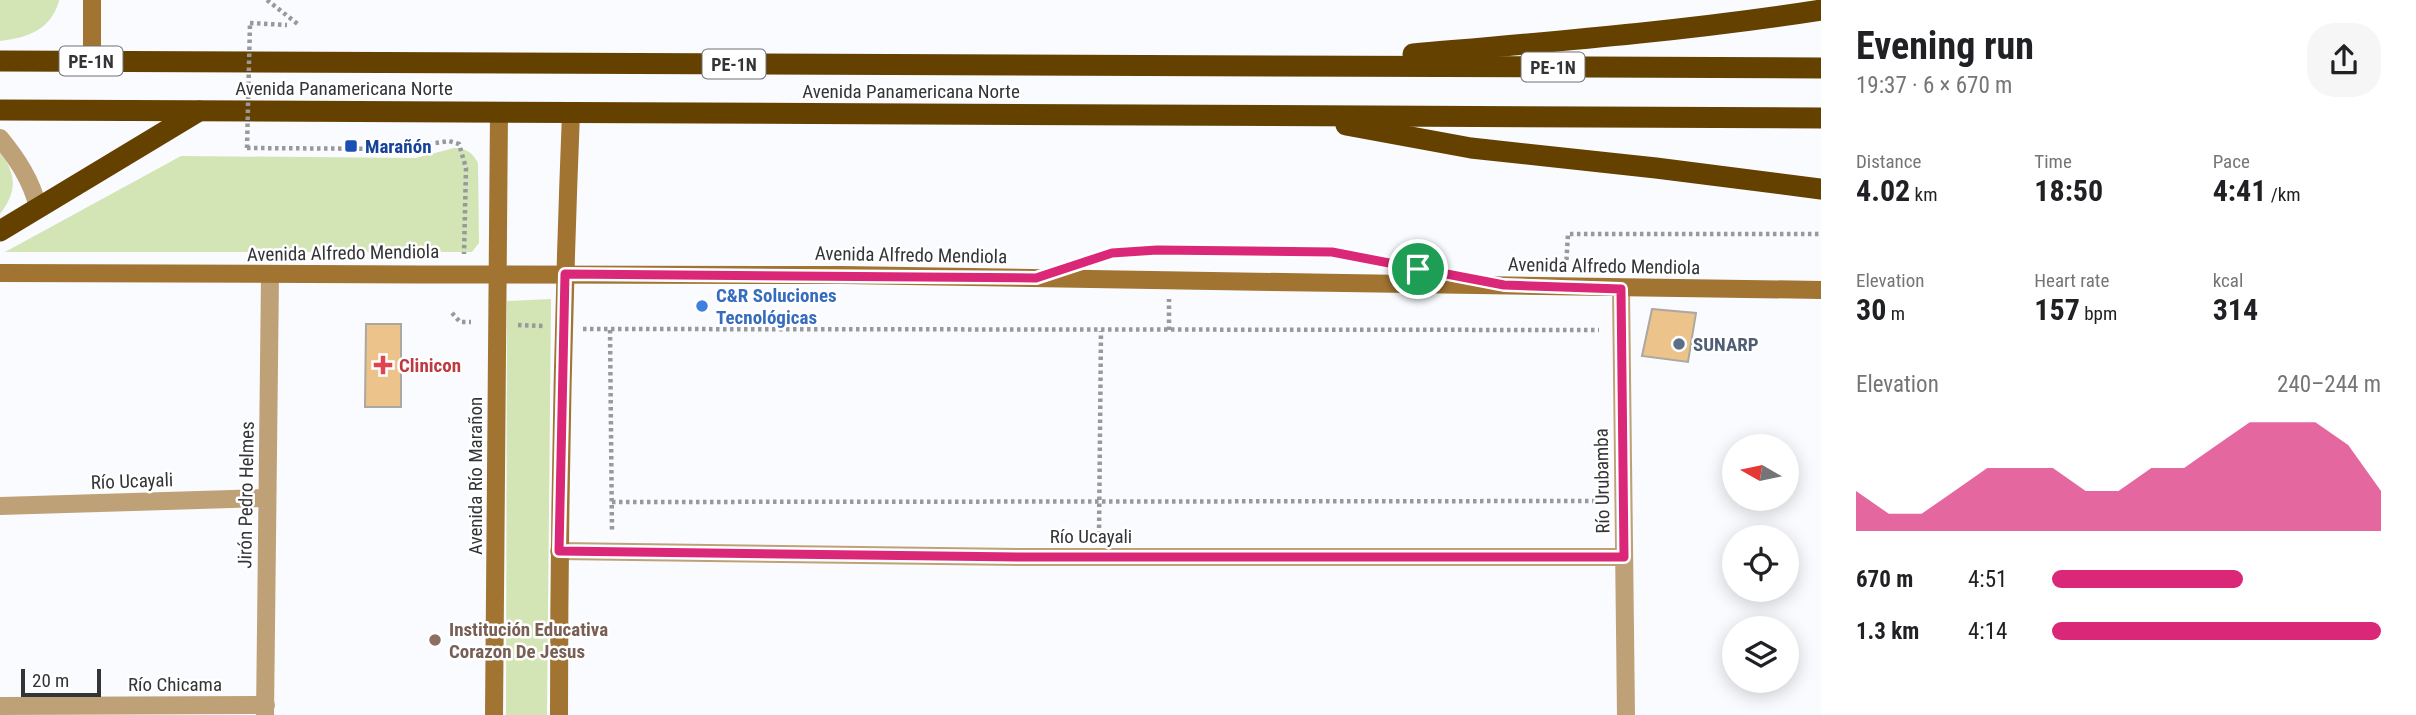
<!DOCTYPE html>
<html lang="en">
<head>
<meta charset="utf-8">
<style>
	:root { --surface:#fff; --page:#f6f6f6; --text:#202124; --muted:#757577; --accent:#db2777 }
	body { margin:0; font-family:"Roboto Condensed",sans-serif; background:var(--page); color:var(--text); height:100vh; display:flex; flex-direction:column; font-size:26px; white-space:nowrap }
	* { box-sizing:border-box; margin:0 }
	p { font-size:23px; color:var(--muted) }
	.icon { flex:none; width:38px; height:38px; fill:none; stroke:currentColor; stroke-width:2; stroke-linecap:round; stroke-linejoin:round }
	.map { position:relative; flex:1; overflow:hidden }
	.sheet { display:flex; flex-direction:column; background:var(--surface); width:595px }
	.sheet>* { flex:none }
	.needle { width:46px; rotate:279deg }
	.buttons { position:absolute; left:1722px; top:434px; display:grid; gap:14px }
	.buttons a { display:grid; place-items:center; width:77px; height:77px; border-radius:50%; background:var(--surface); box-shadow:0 4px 18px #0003; font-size:35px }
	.scale { position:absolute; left:21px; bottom:18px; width:80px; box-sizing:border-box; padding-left:7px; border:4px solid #333437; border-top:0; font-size:19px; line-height:24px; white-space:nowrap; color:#333437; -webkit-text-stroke:5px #fff; paint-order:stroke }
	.pin { position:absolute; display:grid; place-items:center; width:60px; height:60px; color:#fff; margin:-30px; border:4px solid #fff; border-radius:50%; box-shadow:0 2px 7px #0007 }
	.round { display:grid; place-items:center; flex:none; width:74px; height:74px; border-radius:28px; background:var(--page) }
	.overview { display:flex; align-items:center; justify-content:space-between; height:119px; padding:0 35px }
	h1 { font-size:38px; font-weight:700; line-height:52px }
	.figures { display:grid; grid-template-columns:repeat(3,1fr); gap:10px; height:119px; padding:7px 35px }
	.figures div { display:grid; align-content:center }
	.figures b { font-size:30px; font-weight:700 }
	.figures small { font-size:19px; font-weight:400 }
	.figures p { font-size:19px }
	.chart { height:196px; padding:14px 35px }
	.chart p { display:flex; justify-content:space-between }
	.chart svg { width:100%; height:126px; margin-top:7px; fill:var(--accent); opacity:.7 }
	ul { padding:0 35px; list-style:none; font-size:23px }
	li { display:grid; grid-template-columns:112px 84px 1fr; align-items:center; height:52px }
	li i { height:18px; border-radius:9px; background:var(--accent) }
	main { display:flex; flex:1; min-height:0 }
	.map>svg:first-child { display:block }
</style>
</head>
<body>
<main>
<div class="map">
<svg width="1821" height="715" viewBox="0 0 1821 715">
	<rect width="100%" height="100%" fill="#f9fbff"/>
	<g fill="#d3e4b5">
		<path d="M0,0H59V1C51,29 28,38 0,41Z"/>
		<path d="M454,148C466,148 473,153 478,163L479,243L472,252H5L181,156L416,158Z"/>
		<path d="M0,151C16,175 18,190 0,214Z"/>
		<path d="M551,299L547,715H506L507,301Z"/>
	</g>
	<g fill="#edc38c" stroke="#aba7a1" stroke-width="2">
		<path d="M1652,309L1696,313L1688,362L1642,356Z"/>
		<path d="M366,324H401V407H365Z"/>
	</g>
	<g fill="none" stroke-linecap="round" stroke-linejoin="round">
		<g stroke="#98999d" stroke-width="4.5" stroke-dasharray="3.5 3.5" stroke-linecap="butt">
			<path d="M267,0L299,25"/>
			<path d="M250,23L287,25"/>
			<path d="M247,148L397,149L449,141L459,144L466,168L464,254"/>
			<path d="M1566,267L1568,234H1821"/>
			<path d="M452,313L460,322H471"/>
			<path d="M518,325L544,326"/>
			<path d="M583,329L1599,330"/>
			<path d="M610,330L612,533"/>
			<path d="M1169,330V299"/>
			<path d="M612,502L1604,501"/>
			<path d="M1099,535L1101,331"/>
		</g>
		<path stroke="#bfa178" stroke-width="10" d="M1052,273L1112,253L1157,250L1332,252L1471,279"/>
		<g stroke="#bfa178" stroke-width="18">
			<path d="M0,138C18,160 31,180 38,207"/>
			<path d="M1621,289L1626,715"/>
			<path d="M0,506L266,498"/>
			<path d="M559,551L1018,557H1624"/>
			<path d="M0,706L266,705"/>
			<path d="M265,715L270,276"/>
		</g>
		<g stroke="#a17432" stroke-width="18">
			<path d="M92,61V0"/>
			<path d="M0,273C281,276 561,273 842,275C1168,278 1495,288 1821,290"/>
			<path d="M494,715L499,112"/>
			<path d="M559,715C559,514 563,313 571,113"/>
		</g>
		<g stroke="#654100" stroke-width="21">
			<path d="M1413,54C1549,42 1686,31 1821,10"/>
			<path d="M0,61L1821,68"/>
			<path d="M0,110L1821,118"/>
			<path d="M1346,125L1471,148L1656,168L1821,189"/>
			<path d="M0,231L199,111"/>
		</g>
		<path stroke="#98999d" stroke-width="4.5" stroke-dasharray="3.5 3.5" stroke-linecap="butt" d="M247,148L250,23"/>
	</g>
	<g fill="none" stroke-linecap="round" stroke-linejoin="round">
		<g stroke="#fff" stroke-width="14">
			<path id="route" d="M1157,250L1332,252L1504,285L1621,289L1624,557H1018L559,551L565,274L1036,278L1112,253Z"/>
		</g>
		<use href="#route" stroke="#db2777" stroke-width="9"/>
	</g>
	<rect fill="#1a4fb4" stroke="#fff" stroke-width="2.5" x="344" y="139" width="14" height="14" rx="3.5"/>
	<circle fill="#3f7fe0" stroke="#fff" stroke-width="2.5" cx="702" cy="306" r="7"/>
	<circle fill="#5c6f8a" stroke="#fff" stroke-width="2.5" cx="1679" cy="344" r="7"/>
	<path fill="#e0444e" stroke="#fff" stroke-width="2.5" d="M379.5 354.5h7v7h7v7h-7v7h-7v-7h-7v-7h7z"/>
	<circle fill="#8d6e63" stroke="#fff" stroke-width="2.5" cx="435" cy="640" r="7"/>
	<g text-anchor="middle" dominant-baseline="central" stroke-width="5" stroke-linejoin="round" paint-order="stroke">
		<g fill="#fff" stroke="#707173" stroke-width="2">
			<rect x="59.5" y="46.5" width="63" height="29" rx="5"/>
			<rect x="702.5" y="49.5" width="63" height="29" rx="5"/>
			<rect x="1521.5" y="52.5" width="63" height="29" rx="5"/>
		</g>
		<g font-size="18" font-weight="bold" fill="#333437">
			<text x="91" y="61">PE-1N</text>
			<text x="734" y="64">PE-1N</text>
			<text x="1553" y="67">PE-1N</text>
		</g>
		<g font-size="19" fill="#333437" stroke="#fff">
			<text x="344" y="88">Avenida Panamericana Norte</text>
			<text x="911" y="91">Avenida Panamericana Norte</text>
			<text transform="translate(343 253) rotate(-1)">Avenida Alfredo Mendiola</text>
			<text transform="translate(911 255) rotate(1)">Avenida Alfredo Mendiola</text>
			<text transform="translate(1604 266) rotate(1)">Avenida Alfredo Mendiola</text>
			<text transform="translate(475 476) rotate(-90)">Avenida Río Marañon</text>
			<text transform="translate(132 481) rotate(-2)">Río Ucayali</text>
			<text transform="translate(1602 481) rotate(-91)">Río Urubamba</text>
			<text transform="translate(246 495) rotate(-89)">Jirón Pedro Helmes</text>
			<text x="1091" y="536">Río Ucayali</text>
			<text x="175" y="684">Río Chicama</text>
		</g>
		<g font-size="19" font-weight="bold" fill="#164399" stroke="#fff" text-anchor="start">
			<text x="365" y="146">Marañón</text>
		</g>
		<g font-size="19" font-weight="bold" fill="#366cbe" stroke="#fff" text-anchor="start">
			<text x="716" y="295">C&amp;R Soluciones<tspan x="716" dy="22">Tecnológicas</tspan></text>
		</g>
		<g font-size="19" font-weight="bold" fill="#4e5e75" stroke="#fff" text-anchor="start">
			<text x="1693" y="344">SUNARP</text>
		</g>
		<g font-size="19" font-weight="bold" fill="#be3a42" stroke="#fff" text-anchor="start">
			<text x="399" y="365">Clinicon</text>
		</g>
		<g font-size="19" font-weight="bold" fill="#785e54" stroke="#fff" text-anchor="start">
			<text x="449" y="629">Institución Educativa<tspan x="449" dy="22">Corazon De Jesus</tspan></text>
		</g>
	</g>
</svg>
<div class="buttons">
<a><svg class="needle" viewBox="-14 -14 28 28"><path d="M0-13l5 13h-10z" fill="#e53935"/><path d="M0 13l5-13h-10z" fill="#757577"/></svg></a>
<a><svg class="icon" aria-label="locate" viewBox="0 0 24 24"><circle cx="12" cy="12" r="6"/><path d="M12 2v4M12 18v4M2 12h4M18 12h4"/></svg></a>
<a><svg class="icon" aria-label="layers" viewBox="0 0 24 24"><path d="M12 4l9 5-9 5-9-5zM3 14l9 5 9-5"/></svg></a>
</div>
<div class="scale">20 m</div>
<div class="pin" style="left:1418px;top:269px;background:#1e9e55"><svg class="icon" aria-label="arrive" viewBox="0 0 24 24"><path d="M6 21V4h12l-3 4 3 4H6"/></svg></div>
</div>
<section class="sheet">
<div class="overview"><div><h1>Evening run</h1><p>19:37 · 6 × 670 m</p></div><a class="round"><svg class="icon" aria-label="share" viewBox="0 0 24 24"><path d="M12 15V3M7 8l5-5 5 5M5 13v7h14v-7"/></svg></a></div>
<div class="figures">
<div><p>Distance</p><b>4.02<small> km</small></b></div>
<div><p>Time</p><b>18:50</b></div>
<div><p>Pace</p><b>4:41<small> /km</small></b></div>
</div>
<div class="figures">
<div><p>Elevation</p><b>30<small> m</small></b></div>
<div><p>Heart rate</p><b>157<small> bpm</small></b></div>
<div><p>kcal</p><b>314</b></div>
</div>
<div class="chart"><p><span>Elevation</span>240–244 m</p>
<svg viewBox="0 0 160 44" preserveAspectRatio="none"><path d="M0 44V30L10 38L20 38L30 30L40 22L50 22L60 22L70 30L80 30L90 22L100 22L110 14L120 6L130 6L140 6L150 14L160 30V44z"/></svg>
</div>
<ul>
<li><b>670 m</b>4:51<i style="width:58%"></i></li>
<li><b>1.3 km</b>4:14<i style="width:100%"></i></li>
</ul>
</section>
</main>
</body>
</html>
